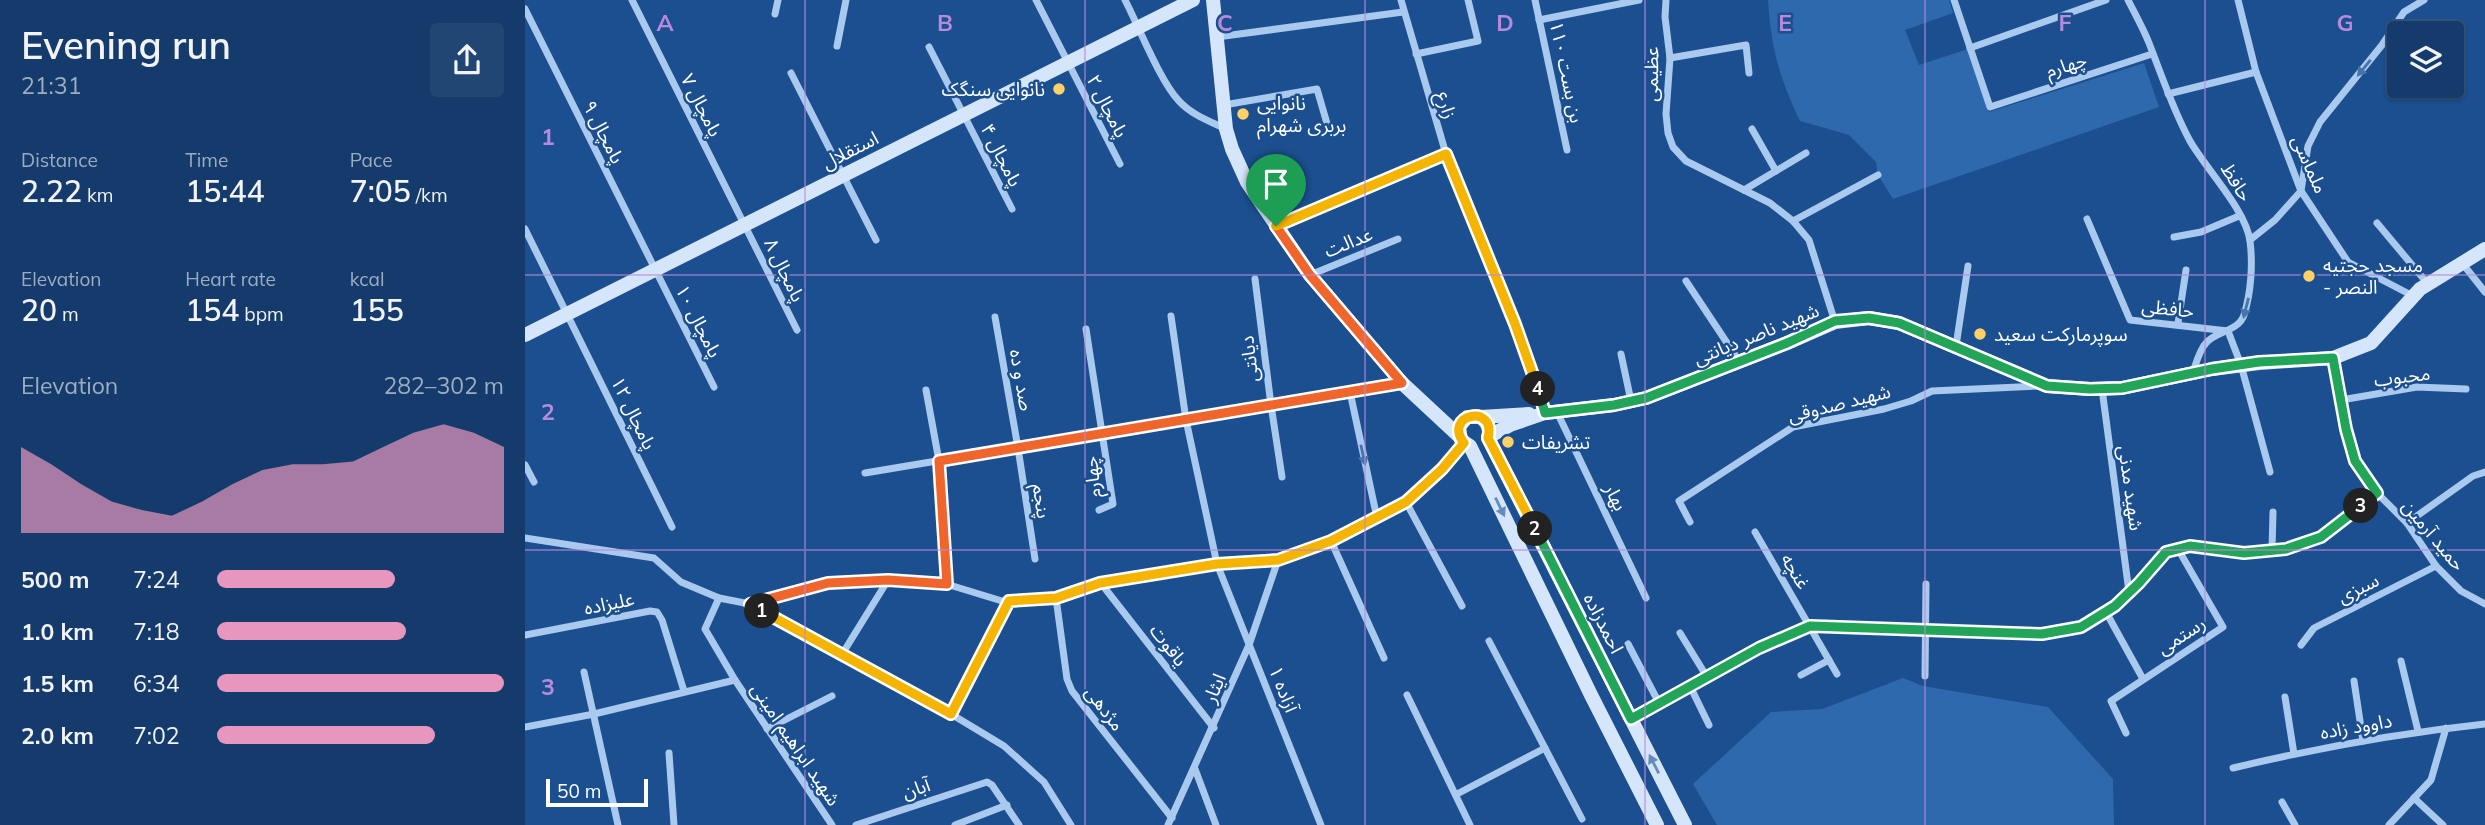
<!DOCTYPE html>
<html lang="en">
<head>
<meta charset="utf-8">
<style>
	:root { --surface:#143b6b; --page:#214673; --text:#f1f3f6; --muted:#9dadc1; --line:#33557e; --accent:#e797bd }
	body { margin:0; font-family:Mulish,"Noto Sans Arabic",sans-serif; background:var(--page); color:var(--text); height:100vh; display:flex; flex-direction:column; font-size:26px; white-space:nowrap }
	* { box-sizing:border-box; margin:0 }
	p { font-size:23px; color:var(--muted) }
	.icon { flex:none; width:38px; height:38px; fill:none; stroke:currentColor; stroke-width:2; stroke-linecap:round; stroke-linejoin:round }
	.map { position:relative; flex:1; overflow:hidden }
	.sheet { display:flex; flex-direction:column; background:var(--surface); width:525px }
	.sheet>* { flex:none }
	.buttons { position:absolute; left:1862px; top:21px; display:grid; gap:14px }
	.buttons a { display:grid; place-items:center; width:77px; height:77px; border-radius:7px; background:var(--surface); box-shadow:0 2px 5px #0004,0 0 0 2px var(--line); font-size:35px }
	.scale { position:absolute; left:21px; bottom:18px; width:102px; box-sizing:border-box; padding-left:7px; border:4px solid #fff; border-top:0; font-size:19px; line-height:24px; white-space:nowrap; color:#fff; -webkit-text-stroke:5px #1b4f8f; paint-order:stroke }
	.pin { position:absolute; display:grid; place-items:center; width:60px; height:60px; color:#fff; margin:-72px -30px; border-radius:50% 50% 50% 0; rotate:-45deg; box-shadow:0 0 7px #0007 }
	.pin .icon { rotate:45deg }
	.km { position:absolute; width:35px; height:35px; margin:-18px; border-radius:50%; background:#222; color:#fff; font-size:19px; line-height:35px; text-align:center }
	.round { display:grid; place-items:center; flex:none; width:74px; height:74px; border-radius:7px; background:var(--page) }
	.headline { display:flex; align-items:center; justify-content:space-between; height:119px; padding:0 21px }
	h1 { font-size:38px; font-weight:600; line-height:52px }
	.figures { display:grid; grid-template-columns:repeat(3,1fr); gap:10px; height:119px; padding:7px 21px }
	.figures div { display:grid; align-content:center }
	.figures b { font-size:30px; font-weight:600 }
	.figures small { font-size:19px; font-weight:400 }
	.figures p { font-size:19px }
	.chart { height:196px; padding:14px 21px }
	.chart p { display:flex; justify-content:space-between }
	.chart svg { width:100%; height:126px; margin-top:7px; fill:var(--accent); opacity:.7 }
	ul { padding:0 21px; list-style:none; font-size:23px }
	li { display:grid; grid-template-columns:112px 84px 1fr; align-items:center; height:52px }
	li i { height:18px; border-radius:9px; background:var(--accent) }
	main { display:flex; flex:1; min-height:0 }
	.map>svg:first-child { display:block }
</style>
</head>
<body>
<main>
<section class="sheet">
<div class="headline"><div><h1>Evening run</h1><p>21:31</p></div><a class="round"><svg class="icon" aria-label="share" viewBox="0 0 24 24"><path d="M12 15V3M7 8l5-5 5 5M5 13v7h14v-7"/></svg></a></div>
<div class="figures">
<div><p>Distance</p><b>2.22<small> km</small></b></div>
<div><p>Time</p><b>15:44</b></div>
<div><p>Pace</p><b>7:05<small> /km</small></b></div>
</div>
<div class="figures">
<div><p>Elevation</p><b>20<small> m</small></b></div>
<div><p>Heart rate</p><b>154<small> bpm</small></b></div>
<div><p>kcal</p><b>155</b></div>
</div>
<div class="chart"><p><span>Elevation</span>282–302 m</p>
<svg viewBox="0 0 160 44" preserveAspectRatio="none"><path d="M0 44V14L10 20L20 27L30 33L40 36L50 38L60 33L70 27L80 22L90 20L100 20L110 19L120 14L130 9L140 6L150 9L160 14V44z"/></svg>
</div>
<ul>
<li><b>500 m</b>7:24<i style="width:62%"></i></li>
<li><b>1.0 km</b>7:18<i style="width:66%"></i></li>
<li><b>1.5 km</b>6:34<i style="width:100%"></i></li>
<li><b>2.0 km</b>7:02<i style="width:76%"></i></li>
</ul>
</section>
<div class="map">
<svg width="1960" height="825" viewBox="0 0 1960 825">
	<rect width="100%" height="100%" fill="#1b4f8f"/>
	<g fill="#2e69ad">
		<path d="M1243,0H1424L1428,13L1380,30L1394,65L1443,49L1464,112L1619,63L1634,107L1368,199L1353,175L1351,162L1324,135L1275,121C1254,77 1246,48 1243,0Z"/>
		<path d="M1378,678L1398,686L1523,707L1588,779L1589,825H1192L1168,784L1246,712L1297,709Z"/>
	</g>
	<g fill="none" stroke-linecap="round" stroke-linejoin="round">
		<g stroke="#a9c9ee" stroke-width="7">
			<path d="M107,0L272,330"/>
			<path d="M511,0L595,164"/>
			<path d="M600,0C614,27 635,81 654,101C667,115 684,121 701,129"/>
			<path d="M876,0L921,154L990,325L1020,413"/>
			<path d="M1010,0L1042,150"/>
			<path d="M1141,0L1140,17L1145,58L1141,114L1143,133L1148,147L1161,161L1245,203L1268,221L1284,240L1310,322"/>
			<path d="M1429,0L1465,107L1627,54"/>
			<path d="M1603,0C1610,14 1618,28 1624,43C1637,76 1648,110 1665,141C1681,169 1721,210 1725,241C1728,264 1726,293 1719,315C1714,331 1691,331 1681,343C1675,349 1671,363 1668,372"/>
			<path d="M1713,0L1731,72L1776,191L1823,262L1888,296"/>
			<path d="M0,9L189,387"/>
			<path d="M250,14L253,0"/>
			<path d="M1014,20L1114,0"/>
			<path d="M692,37L878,12"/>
			<path d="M312,46L321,0"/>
			<path d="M404,47L487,209"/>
			<path d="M1445,48L1581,0"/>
			<path d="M891,54L953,41L943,0"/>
			<path d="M1145,58L1221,45L1224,73"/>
			<path d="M266,73L351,240"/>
			<path d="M1643,94L1731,72"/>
			<path d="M699,105L792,89L803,127"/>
			<path d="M1227,129L1251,171"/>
			<path d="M1219,190L1281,153"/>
			<path d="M1562,219L1605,320L1703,331L1716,365L1745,472"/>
			<path d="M1268,221L1353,175"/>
			<path d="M1852,223L1903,284"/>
			<path d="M751,226L921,154"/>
			<path d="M0,229L147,527"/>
			<path d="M1649,237L1676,232L1714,216"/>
			<path d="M1725,240L1750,220L1776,191L1783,146L1795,122L1857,45L1879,12L1899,0"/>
			<path d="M1937,263L1960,292"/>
			<path d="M785,275L873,239"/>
			<path d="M730,279L746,405L757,477"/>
			<path d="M1161,281L1214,361"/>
			<path d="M646,316L661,420L692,564L796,825"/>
			<path d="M470,317L493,448L510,559"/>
			<path d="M1653,323L1661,270"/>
			<path d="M561,329L588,504L574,510"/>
			<path d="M1431,346L1443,266"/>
			<path d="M1096,354L1106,401"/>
			<path d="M1808,358L1821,429L1830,461L1852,493L1882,523L1911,566L1936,591L1960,604"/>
			<path d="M1577,389L1604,592"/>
			<path d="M401,390L414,461L422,585"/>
			<path d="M825,392L852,518"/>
			<path d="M1816,400L1892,387L1941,389"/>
			<path d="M1032,412L1121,598"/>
			<path d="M0,465L9,482"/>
			<path d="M340,473L877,383"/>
			<path d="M881,502L937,606"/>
			<path d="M1165,522L1154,501L1268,427L1359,409L1386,401L1407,391L1514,386"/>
			<path d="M1882,523L1948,476L1960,472"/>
			<path d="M1230,532L1312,674"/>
			<path d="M0,538L129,558L156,582L194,598L225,604L316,656L426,714L479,746L519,782L546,825"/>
			<path d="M806,541L859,658"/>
			<path d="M1747,550L1748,512"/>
			<path d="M575,582L689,728"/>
			<path d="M194,598L180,629L210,680L307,825"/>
			<path d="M531,598L542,679L547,691L647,818"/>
			<path d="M225,604L303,583L363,580L418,583L477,601L531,598L575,582L692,564L753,560L806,541L881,502L917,469L939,443"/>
			<path d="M1581,612L1618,679"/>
			<path d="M1155,633L1182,677"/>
			<path d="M0,635L125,611L132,612L137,620L159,691"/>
			<path d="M964,641L1057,819"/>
			<path d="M1103,644L1134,703"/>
			<path d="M1776,645L1789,628L1911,566"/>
			<path d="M316,656L363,580"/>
			<path d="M1876,661L1893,731"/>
			<path d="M59,672L93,825"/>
			<path d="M1276,675L1304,660"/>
			<path d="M1400,676L1401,584"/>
			<path d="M1829,681L1838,741"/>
			<path d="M1165,686L1184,725"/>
			<path d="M882,695L945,825"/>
			<path d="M1760,697L1769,754"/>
			<path d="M426,714L484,601"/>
			<path d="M1107,719L1234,648L1285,626L1517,634L1556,627L1590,606L1614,583L1641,552L1665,546L1719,553L1761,549L1796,537L1852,493"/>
			<path d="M0,727L69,714L210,680"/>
			<path d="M242,729L307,696"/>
			<path d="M1601,733L1586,701L1698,627L1653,549"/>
			<path d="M144,753L149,825"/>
			<path d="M1708,768C1792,748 1875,733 1960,724"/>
			<path d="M670,769L691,825"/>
			<path d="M932,794L1020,748"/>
			<path d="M1889,798L1918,825"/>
			<path d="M1757,802L1770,825"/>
			<path d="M331,825L462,782L467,785L494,825"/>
			<path d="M430,825L482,805"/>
			<path d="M643,825L724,645L753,560"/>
			<path d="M1864,825L1906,780L1921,728"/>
		</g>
		<g stroke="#d6e6fa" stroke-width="14">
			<path d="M688,0L701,129L707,149L722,182L785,275L877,383L934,436"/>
			<path d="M0,335L668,0"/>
			<path d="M955,417L1004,414"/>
			<path d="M963,437L985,425L1020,413L1089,405L1121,398L1262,343L1310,322L1344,318L1374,323L1522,386L1565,389L1597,388L1687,369L1734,363L1808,358L1846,343L1895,289L1960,249"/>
			<path d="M1132,825L1066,695L945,446L936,440L934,427L942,417H955C963,422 966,429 963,438L1160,825"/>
		</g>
	</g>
	<defs><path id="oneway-solid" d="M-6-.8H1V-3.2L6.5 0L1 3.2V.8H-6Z" transform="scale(1.75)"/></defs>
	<g fill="#4674ac">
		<use href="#oneway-solid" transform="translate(1839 68) rotate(129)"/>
		<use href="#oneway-solid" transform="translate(1721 308) rotate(104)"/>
		<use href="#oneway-solid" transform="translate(838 455) rotate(78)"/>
	</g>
	<g fill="#668bba">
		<use href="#oneway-solid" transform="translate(975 507) rotate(64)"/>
		<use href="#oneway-solid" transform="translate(1129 764) rotate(-117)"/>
	</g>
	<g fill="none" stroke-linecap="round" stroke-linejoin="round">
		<g stroke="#fff" stroke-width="14">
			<path id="split-1" d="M237,611L225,604L303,583L363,580L422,584L414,461L877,383L785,275L751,226"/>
		</g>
		<g stroke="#fff" stroke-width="14">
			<path id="split-2" d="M237,611L426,714L484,601L531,598L575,583L692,564L753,560L806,541L881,502L917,469L939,443C917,414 972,403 963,438L1010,529"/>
		</g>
		<g stroke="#fff" stroke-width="14">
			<path id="split-3" d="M1010,529L1106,719L1234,648L1285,626L1517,634L1556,627L1590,606L1614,583L1641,552L1665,546L1719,553L1761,549L1796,537L1836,506"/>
		</g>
		<g stroke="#fff" stroke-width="14">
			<path id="split-4" d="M1013,389L1020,413L1089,405L1121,398L1262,343L1310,321L1344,318L1374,323L1522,386L1565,389L1597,388L1687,369L1734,362L1808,358L1821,429L1830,461L1852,493L1836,506"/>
		</g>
		<g stroke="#fff" stroke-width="14">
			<path id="split-5" d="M751,226L921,154L990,324L1013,389"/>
		</g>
		<use href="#split-1" stroke="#f0652b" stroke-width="9"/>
		<use href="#split-2" stroke="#f5b400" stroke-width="9"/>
		<use href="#split-3" stroke="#22a559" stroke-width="9"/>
		<use href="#split-4" stroke="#22a559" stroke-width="9"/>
		<use href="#split-5" stroke="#f5b400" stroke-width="9"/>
	</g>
	<path fill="none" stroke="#b68bdc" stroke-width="2" stroke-opacity="0.55" d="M280,0V825M560,0V825M840,0V825M1120,0V825M1400,0V825M1680,0V825M0,275H1960M0,550H1960"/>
	<g fill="#ffd166" stroke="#1b4f8f" stroke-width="2.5">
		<circle cx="534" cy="89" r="7"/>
		<circle cx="718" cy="114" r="7"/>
		<circle cx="1784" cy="276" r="7"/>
		<circle cx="1455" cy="334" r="7"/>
		<circle cx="983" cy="442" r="7"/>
	</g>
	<g text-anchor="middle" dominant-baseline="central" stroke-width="5" stroke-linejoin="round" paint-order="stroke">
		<g font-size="19" fill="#fff" stroke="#1b4f8f">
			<text transform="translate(1541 65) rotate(-18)">چهارم</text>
			<text transform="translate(1042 72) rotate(78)">بن بست ۱۱۰</text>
			<text transform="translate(1126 74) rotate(-89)">عظیمی</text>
			<text transform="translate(177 105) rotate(63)">پامچال ۷</text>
			<text transform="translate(922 105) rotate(73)">زارع</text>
			<text transform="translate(583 106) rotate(63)">پامچال ۲</text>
			<text transform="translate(79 132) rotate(63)">پامچال ۹</text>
			<text transform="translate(325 150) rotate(-27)">استقلال</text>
			<text transform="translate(477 155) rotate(63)">پامچال ۴</text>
			<text transform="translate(1785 164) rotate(66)">ملماسی</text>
			<text transform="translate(1712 182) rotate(58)">حافظ</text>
			<text transform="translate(823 242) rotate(-22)">عدالت</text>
			<text transform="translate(260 270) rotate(64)">پامچال ۸</text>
			<text transform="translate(1643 308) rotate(6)">حافظی</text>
			<text transform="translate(174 321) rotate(63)">پامچال ۱۰</text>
			<text transform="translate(1231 334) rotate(-22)">شهید ناصر دیانتی</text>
			<text transform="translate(724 359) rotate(-97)">دیانتی</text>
			<text transform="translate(1877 376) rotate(-7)">محبوب</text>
			<text transform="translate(497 380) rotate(80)">صد و ده</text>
			<text transform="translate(1314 403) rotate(-14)">شهید صدوقی</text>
			<text transform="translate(109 413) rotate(64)">پامچال ۱۲</text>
			<text transform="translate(567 477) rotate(-96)">چهارم</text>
			<text transform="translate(1606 488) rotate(82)">شهید مدنی</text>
			<text transform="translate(1091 497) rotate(64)">بهار</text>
			<text transform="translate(517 501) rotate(82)">پنجم</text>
			<text transform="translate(1909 535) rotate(50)">حمید آرمین</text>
			<text transform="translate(1271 571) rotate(59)">غنچه</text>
			<text transform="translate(1833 588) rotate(-27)">سبزی</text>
			<text transform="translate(84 603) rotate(-11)">علیزاده</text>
			<text transform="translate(1079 623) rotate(63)">احمدزاده</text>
			<text transform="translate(1656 635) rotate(-33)">رستمی</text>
			<text transform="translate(644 645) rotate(52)">یاقوت</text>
			<text transform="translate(689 688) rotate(-67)">ایثار</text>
			<text transform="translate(759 689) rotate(68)">آزاده ۱</text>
			<text transform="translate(580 708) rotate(53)">مژدهی</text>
			<text transform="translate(1831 726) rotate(-10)">داوود زاده</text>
			<text transform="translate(271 744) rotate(56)">شهید ابراهیم امینی</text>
			<text transform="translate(391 788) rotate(-18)">آبان</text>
		</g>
		<g font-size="19" fill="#fff" stroke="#1b4f8f" text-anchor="start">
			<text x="520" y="89" text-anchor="end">نانوایی سنگک</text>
			<text x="732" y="103">نانوایی<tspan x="732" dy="22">بربری شهرام</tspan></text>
			<text x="1798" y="265">مسجد حجتیه<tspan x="1798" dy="22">- النصر</tspan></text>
			<text x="1469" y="334">سوپرمارکت سعید</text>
			<text x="997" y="442">تشریفات</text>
		</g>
	</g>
	<g font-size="23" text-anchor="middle" font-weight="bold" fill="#b68bdc" stroke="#1b4f8f" stroke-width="5" stroke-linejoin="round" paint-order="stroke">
		<text x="140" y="31">A</text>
		<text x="420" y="31">B</text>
		<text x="700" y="31">C</text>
		<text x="980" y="31">D</text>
		<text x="1260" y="31">E</text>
		<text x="1540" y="31">F</text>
		<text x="1820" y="31">G</text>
		<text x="23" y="145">1</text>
		<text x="23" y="420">2</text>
		<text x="23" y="695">3</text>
	</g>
</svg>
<div class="buttons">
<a><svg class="icon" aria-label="layers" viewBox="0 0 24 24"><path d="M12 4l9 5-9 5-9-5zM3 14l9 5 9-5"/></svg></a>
</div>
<div class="scale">50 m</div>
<div class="pin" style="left:751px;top:226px;background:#1e9e55"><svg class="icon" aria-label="arrive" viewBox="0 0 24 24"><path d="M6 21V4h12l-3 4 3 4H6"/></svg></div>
<b class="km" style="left:237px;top:611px">1</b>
<b class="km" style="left:1010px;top:529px">2</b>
<b class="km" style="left:1836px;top:506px">3</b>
<b class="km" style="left:1013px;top:389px">4</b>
</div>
</main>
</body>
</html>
